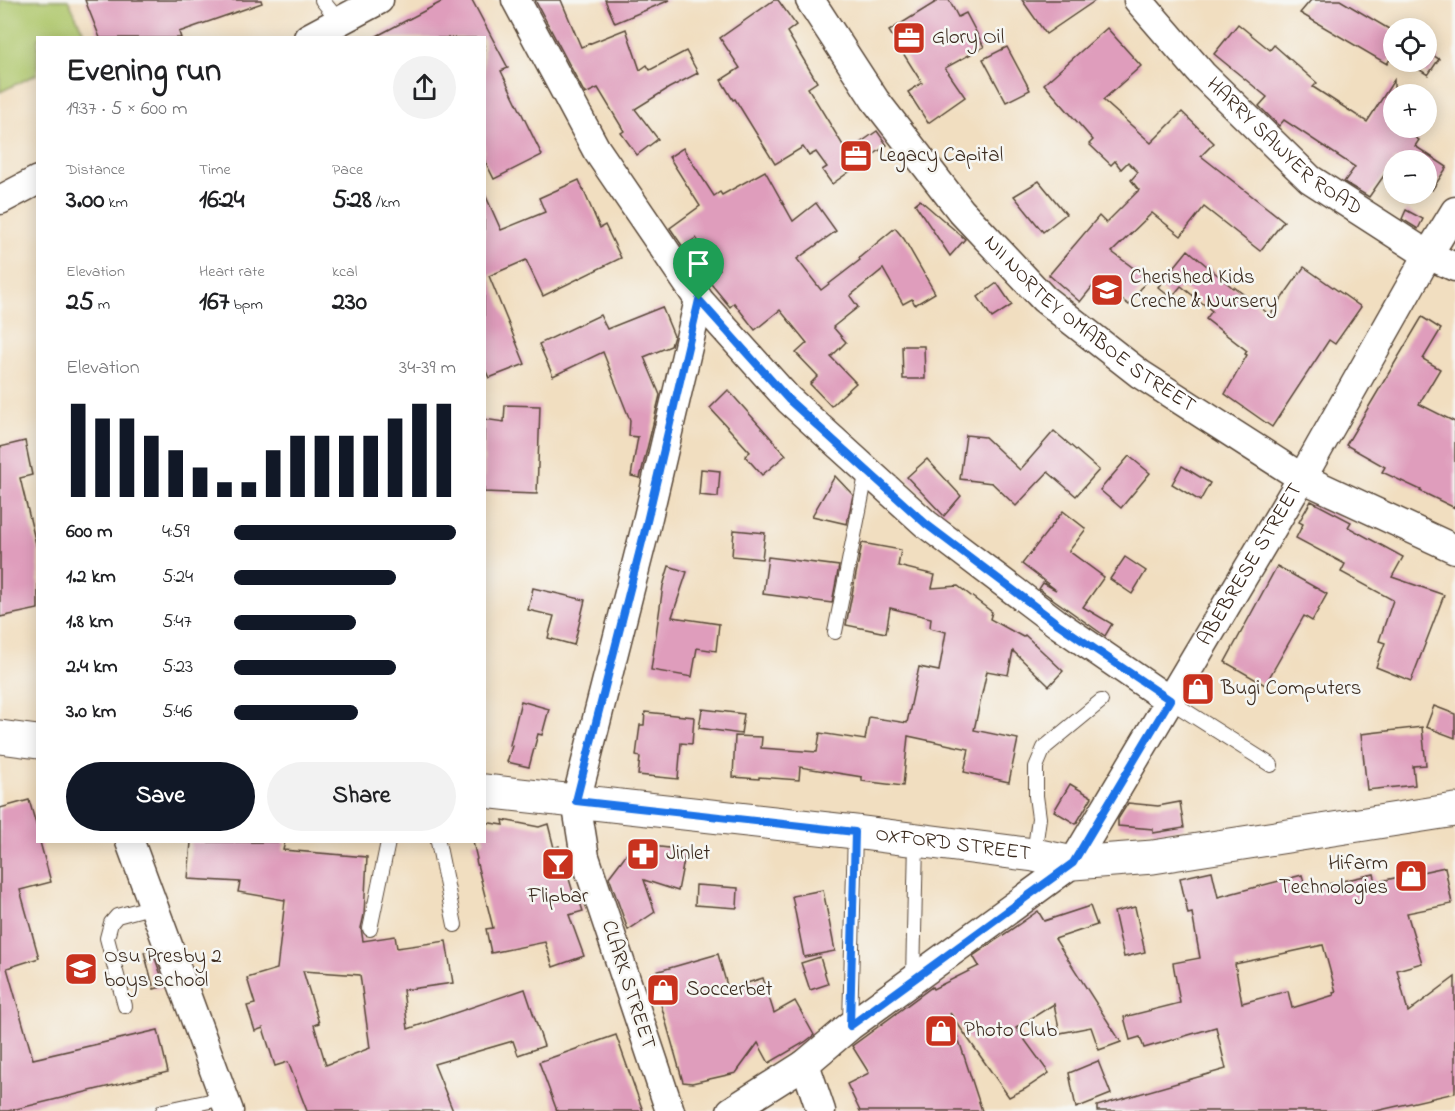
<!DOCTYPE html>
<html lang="en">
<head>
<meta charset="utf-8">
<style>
	:root { --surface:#fff; --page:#f2f2f2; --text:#202124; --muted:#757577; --accent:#111827 }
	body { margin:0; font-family:"Indie Flower",sans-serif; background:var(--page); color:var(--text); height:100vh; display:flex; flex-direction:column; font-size:22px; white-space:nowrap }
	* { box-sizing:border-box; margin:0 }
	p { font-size:20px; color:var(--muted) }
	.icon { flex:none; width:33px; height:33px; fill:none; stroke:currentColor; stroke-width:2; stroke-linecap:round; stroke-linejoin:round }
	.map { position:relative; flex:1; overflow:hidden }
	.details { position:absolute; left:36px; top:36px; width:450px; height:807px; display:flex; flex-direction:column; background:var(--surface); border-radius:0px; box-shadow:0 3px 15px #0003 }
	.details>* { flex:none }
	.tools { position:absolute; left:1383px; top:18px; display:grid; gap:12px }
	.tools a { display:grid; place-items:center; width:54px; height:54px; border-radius:50%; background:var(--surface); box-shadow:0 3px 15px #0003; font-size:30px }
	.pin { position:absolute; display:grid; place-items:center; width:51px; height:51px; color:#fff; margin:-62px -26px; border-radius:50% 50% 50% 0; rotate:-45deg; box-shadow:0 0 6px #0007 }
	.pin .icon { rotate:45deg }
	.round { display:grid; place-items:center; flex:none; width:63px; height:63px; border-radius:32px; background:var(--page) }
	.headline { display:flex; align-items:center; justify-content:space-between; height:102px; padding:0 30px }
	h1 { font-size:33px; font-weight:800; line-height:45px }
	.stats { display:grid; grid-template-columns:repeat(3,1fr); gap:9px; height:102px; padding:6px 30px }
	.stats div { display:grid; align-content:center }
	.stats b { font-size:26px; font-weight:800 }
	.stats small { font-size:16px; font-weight:400 }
	.stats p { font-size:16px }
	.chart { height:168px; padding:12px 30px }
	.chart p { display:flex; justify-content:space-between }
	.chart svg { width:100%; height:108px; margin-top:6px; stroke:var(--accent); stroke-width:6 }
	.cta { display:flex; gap:12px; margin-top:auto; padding:12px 30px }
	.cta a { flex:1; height:69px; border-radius:36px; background:var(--accent); color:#fff; font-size:24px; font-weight:800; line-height:69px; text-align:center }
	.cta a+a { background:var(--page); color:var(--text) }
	ul { padding:0 30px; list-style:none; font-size:20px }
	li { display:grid; grid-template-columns:96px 72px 1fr; align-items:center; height:45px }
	li i { height:15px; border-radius:8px; background:var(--accent) }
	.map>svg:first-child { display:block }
</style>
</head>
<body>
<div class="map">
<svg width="1455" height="1111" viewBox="0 0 1455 1111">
	<rect width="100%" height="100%" fill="#f6f6f2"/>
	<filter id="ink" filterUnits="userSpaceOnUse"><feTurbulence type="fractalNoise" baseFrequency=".0167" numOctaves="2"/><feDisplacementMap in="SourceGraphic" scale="12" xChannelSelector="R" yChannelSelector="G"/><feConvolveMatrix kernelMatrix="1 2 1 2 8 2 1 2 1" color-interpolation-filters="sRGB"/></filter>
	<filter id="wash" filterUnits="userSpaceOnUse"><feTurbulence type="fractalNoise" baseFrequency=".008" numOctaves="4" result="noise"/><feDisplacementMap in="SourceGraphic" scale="24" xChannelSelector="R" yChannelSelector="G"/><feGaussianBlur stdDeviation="1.35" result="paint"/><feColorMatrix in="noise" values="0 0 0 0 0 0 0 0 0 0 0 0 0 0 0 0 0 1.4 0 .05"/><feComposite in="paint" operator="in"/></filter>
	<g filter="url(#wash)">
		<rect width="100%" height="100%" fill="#f1dec0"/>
		<path fill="#afc76c" stroke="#757845" stroke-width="1.5" d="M0,0H68L86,37L38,38L37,74L0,92Z"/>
		<g id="blocks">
			<g fill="#df9dbc" fill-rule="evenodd">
				<path d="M85,0H261L262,3L179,32L181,38H100Z"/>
				<path d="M445,0H472L508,68L501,71L542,155L494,179L484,159V38H373Z"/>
				<path d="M535,0H561L581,47L626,29L640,70L647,65L650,70L686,51L698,73L669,88L635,109L658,139L637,155L621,133L624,131L598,88L585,94Z"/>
				<path d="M605,0H670L615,23Z"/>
				<path d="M774,0H778L796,25L787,32L817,82L808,88L847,152L877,131L887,145L832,184L822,170L827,167L816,152L809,156L803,147L775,164L735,99L733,100L721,80L740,68L720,38Z"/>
				<path d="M939,0H949L958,17L966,13L984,47L945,68L965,97L928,123L908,92L922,83L889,31Z"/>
				<path d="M1022,0H1096L1046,34Z"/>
				<path d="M1311,0H1340L1394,32V53L1387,64L1300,13Z"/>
				<path d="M1238,24L1270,50L1274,45L1317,83L1313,87L1367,122L1394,80V128H1399L1419,140L1415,146L1447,167L1432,190L1426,187V160H1394V165L1392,164L1369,197L1344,182L1355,167L1284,120L1279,126L1259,106L1267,97L1214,54Z"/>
				<path d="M1107,28L1141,66L1103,100L1151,143L1182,112L1214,143L1201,156L1284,221L1260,251L1204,207L1181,236L1152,213L1112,252L1148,279L1129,305L1097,281L1080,302L1049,275L1099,216L1106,223L1139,190L1131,180L1138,172L1128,162L1121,169L1115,161L1111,165L1089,144L1093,140L1044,84Z"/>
				<path d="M1007,47L1030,90L1006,102L983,59Z"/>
				<path d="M1426,51L1439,59L1428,75L1407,62H1426Z"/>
				<path d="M683,148L714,196L720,192L722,195L765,171L793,221L816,203L836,231L797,259L821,290L860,260L859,258L895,228L904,239L935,293L915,305L912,299L903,304L883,269L850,296L858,307L833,327L846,342L831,357L856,383L831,406L810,384L818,376L796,353L807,343L780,310L755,330L734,303L730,307L707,279L720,269L696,238L683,247L670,228L700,206L669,157Z"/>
				<path d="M579,180L600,228L605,225L621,258L543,296L526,260L489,276L525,364L489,378L484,367V192L501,230L545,212L539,198Z"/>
				<path d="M1039,181L1066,214L1043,232L1014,196Z"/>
				<path d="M920,200L965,239L950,256L915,204Z"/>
				<path d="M1406,210L1423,219L1418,229L1402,219Z"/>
				<path d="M1188,250L1233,288L1234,287L1270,315L1304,267L1361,307L1335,344L1329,340L1272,427L1225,394L1247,355L1245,354L1247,351L1206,319L1212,311L1181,286L1171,298L1158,287Z"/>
				<path d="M997,283L1012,305L992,318L978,297Z"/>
				<path d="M662,307L674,336L671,346L644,357L660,395L640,478L631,476L638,437L629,436L630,420L603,352L553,376L539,344L600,315L607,329Z"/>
				<path d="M1422,317L1441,329L1423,359L1440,369L1419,404L1455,422V508L1420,491L1421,490L1382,472L1385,467L1346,445Z"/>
				<path d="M902,346H924L925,379H903Z"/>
				<path d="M728,390L786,455L762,475L745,456L750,452L710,408Z"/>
				<path d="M505,405L540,406L537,494L484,492V419L504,422Z"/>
				<path d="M1054,431L1099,470L1076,496L1048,472L1016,506L992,483L960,479L966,435L985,437L1020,470Z"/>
				<path d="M25,441L32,475L20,478L38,552V609L0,617V447Z"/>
				<path d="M1129,456L1150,473L1121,508L1100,490Z"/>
				<path d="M927,459L961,496L944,516L907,477Z"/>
				<path d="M1182,466L1210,483L1200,501L1172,484Z"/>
				<path d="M701,469L720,471L718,497L699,495Z"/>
				<path d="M835,476L853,495L847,524L812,516Z"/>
				<path d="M1311,501L1351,522L1348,527L1403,557L1392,577L1444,595L1411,681L1376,667L1385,643L1379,641L1393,600L1341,572L1345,564L1296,538L1303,524L1299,522Z"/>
				<path d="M1063,511L1086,529L1069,551L1104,577L1083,607L1112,624L1105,636L1039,589L1043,583L1056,590L1022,564Z"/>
				<path d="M734,530L765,533L762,559L732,556Z"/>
				<path d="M862,543L901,550L898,566L935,575L932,588L958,586L992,612L990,619L1023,637L1025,635L1063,671L1049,686L1013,651L1008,675L987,671L974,730L1018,739L1009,782L964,772L969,749L908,736L903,786L862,781V777L800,767L799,780L759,777V779L733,777L735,736L762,737L761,748L817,752L820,733L865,740L869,717L907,723L919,667L939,671L946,632L930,628L931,618L890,608L886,633L846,625Z"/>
				<path d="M768,557L839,566L832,603L763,594Z"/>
				<path d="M1125,557L1146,571L1132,594L1110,579Z"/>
				<path d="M669,566L687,572L672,617L719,624L716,651L697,648L692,677L651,670L663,586Z"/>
				<path d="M1277,566L1327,594L1312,621L1304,616L1265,685L1225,662Z"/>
				<path d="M533,588L585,600L574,645L548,638L554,616L528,610Z"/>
				<path d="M521,701L549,709L542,735L538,734L529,767L507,762L512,746L510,745Z"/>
				<path d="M1434,706L1455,714V738L1426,727Z"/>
				<path d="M702,709L744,714L741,734L699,728Z"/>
				<path d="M645,712L694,717L692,744L681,743L678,779L638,775L640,757L636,756L640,725H644Z"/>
				<path d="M1422,727L1426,765L1413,766L1415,785L1367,790L1361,734Z"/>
				<path d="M1070,784L1092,797L1076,824L1054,811Z"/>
				<path d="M29,800L38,831V842H40L51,882L20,890L39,958L7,968L33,1059L158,1030L168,1072L8,1111H0V808Z"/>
				<path d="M1180,802L1184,828L1153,833V829L1118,826V819L1128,803L1158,806Z"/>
				<path d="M503,820L539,827L548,824L554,848L559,846L573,892L576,891L583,911L569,915L584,956L553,967L545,942L491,953L486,929L493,928L476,860L477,859L473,842H484V822L504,825Z"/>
				<path d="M191,842H285L283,850L367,857L364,915L361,928L363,941L395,936L397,948L446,941L453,983L403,990L408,1029L525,989L544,1046L518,1055L513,1041L434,1064L453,1111H307L288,1062L275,1066L263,1028L255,1031L247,1006L255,1004L247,978L277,969L285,900L238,892L240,882L188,879ZM303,971L360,975L370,1048L326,1065L314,1025L319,1023Z"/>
				<path d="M634,844L686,850L678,891L644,880L655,912L628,930L609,877Z"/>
				<path d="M1445,867L1452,904L1407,913L1422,963L1397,970L1408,1012L1455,977V1093L1376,1111H1097V1106L1226,1069L1216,1027L1144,1048L1140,1037L1130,1040L1124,1017L1180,1003L1173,963L1200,958L1192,913L1188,914L1180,878L1212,871L1218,897L1302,875L1306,889L1374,874L1376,882ZM1323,945L1336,992L1333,993L1334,995L1292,1008L1288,991L1242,1003L1235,964Z"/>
				<path d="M696,885L738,888L737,908L695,905Z"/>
				<path d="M823,890L835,951L804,957L792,896Z"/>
				<path d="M1090,906L1097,925L1055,939L1121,1042L1099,1050L1091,1027L1060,1033L1054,1004L1016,1028L1049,1073L1025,1089L1009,1097L950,1013L982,1111H860L847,1084L869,1073L852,1046L932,987L933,989L979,966L973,956L1038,911L1044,921Z"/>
				<path d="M1135,907L1145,952L1124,957L1114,912Z"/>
				<path d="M152,950L165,986L154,989L144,952Z"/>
				<path d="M718,954L728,989L763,978L774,1013L795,1001L814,1035L805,1042L769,1063L758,1043L736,1073L692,1083L683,1082L652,973Z"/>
				<path d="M820,957L828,984L810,990L801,963Z"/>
				<path d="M616,1035L643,1111H557L539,1062Z"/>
				<path d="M1098,1061L1111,1094L1076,1108L1069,1073Z"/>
			</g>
		</g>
	</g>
	<g filter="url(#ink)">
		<use href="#blocks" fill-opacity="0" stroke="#564536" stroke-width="1.5"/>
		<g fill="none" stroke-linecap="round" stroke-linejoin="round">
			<g stroke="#564536" stroke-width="16">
				<g id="lane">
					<path d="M322,0L339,21"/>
					<path d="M835,632L867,470"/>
					<path d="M1170,701L1271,765"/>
					<path d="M438,842L455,925"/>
					<path d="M1034,855L1039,818L1036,796V767L1044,748L1101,701"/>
					<path d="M370,929L388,842"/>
					<path d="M913,979L916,841"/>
					<path d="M125,1006L107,938L111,923L117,916L154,906"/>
					<path d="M850,1025L855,832"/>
					<path d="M163,1111L224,1098"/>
				</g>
			</g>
			<g stroke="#564536" stroke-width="31">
				<g id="street">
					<path d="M516,0L596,149L699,300L789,400L926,524L1058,624L1170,701"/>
					<path id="s1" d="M810,0L875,100L961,211L1044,299L1140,374L1302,478L1455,549"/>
					<path id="s2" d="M1138,0L1202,74L1310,179L1428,255L1455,267"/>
					<path d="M308,38L379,0"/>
					<path d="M0,200L38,180"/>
					<path d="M130,842L229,1111"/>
					<path d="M805,1064L821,1111"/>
					<path d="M670,1111L585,857L576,801L645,530L699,300"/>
					<path id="s3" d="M731,1111L805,1064L850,1026L1073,863L1302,478L1428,255L1455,211"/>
				</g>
			</g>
			<g stroke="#564536" stroke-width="35">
				<g id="secondary">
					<path d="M0,737L38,742"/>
					<path id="s4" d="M484,791L855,832L1034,855L1073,863L1153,857L1455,810"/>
				</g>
			</g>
			<use href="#lane" stroke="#fff" stroke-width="14"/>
			<use href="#street" stroke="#fff" stroke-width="28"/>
			<use href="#secondary" stroke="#fff" stroke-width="33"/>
		</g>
	</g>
	<g fill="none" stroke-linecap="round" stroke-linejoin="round" filter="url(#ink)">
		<g stroke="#fff" stroke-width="12">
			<path id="route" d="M699,300L789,400L926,524L1058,624L1170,700L1073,863L850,1026L855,832L576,801L645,530Z"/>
		</g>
		<use href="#route" stroke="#1a73e8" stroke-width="8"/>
	</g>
	<defs>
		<g id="office-square" transform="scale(1.725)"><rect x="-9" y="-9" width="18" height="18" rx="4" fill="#c8321e" stroke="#f6f6f2"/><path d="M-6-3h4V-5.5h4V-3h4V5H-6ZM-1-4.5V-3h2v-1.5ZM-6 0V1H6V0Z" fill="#fff"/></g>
		<g id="school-square" transform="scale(1.725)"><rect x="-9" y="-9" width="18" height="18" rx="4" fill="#c8321e" stroke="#f6f6f2"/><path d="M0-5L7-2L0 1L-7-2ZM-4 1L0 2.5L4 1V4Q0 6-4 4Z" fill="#fff"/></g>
		<g id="shop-square" transform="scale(1.725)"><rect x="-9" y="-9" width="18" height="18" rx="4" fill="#c8321e" stroke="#f6f6f2"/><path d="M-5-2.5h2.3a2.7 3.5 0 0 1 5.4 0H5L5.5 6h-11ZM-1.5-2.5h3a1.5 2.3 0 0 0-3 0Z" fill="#fff"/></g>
		<g id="pharmacy-square" transform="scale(1.725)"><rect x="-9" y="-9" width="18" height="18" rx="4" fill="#c8321e" stroke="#f6f6f2"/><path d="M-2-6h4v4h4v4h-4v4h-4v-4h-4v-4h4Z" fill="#fff"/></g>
		<g id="bar-square" transform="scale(1.725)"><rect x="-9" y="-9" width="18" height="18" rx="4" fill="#c8321e" stroke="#f6f6f2"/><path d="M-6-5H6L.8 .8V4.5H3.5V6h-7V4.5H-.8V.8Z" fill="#fff"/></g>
	</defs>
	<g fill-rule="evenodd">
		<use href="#office-square" x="909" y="38"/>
		<use href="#office-square" x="856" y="156"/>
		<use href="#school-square" x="1107" y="290"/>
		<use href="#shop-square" x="1198" y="689"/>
		<use href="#pharmacy-square" x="643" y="854"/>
		<use href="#bar-square" x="558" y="864"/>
		<use href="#shop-square" x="1411" y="876"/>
		<use href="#school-square" x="81" y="969"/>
		<use href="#shop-square" x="663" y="990"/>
		<use href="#shop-square" x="941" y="1031"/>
	</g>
	<g text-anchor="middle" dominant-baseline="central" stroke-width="5" stroke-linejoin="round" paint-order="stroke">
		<g font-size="21" fill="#3b2a1e" stroke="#f6f6f2" text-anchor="start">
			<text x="932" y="38">Glory Oil</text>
			<text x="879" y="156">Legacy Capital</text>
			<text x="1130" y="278">Cherished Kids<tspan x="1130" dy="24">Creche &amp; Nursery</tspan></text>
			<text x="1221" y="689">Bugi Computers</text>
			<text x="666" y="854">Jinlet</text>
			<text x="1388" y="864" text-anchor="end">Hifarm<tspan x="1388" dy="24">Technologies</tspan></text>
			<text x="558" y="897" text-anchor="middle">Flipbar</text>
			<text x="104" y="957">Osu Presby 2<tspan x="104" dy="24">boys school</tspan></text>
			<text x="686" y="990">Soccerbet</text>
			<text x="964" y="1031">Photo Club</text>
		</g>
		<g font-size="21" fill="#3b2a1e" stroke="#f6f6f2">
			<text stroke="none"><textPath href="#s2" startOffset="208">HARRY SAWYER ROAD</textPath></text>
			<text stroke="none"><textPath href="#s1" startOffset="432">NII NORTEY OMABOE STREET</textPath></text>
			<text stroke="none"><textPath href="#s3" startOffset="770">ABEBRESE STREET</textPath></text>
			<text stroke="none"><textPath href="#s4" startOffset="472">OXFORD STREET</textPath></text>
			<text transform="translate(628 985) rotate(72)">CLARK STREET</text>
		</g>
	</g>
</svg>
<div class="tools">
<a><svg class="icon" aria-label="locate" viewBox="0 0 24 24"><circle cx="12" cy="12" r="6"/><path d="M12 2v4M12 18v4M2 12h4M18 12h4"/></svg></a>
<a>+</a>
<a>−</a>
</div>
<div class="pin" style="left:699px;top:300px;background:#1e9e55"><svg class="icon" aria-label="arrive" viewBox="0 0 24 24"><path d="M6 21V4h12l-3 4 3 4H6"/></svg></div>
<section class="details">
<div class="headline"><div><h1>Evening run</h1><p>19:37 · 5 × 600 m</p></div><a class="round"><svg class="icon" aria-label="share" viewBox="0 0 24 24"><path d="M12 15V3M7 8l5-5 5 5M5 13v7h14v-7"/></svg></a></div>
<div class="stats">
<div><p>Distance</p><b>3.00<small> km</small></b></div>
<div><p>Time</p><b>16:24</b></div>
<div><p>Pace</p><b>5:28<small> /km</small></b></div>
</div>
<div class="stats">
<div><p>Elevation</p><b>25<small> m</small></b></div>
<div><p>Heart rate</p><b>167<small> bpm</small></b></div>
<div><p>kcal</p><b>230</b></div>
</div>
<div class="chart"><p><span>Elevation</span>34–39 m</p>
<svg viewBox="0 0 160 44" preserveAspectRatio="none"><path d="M5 44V6M15 44V12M25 44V12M35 44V19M45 44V25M55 44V32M65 44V38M75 44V38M85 44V25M95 44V19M105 44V19M115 44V19M125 44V19M135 44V12M145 44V6M155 44V6"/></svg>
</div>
<ul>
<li><b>600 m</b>4:59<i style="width:100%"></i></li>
<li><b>1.2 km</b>5:24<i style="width:73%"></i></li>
<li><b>1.8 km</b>5:47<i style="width:55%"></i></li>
<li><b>2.4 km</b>5:23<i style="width:73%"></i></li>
<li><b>3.0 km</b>5:46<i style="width:56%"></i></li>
</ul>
<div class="cta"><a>Save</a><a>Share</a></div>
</section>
</div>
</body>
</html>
